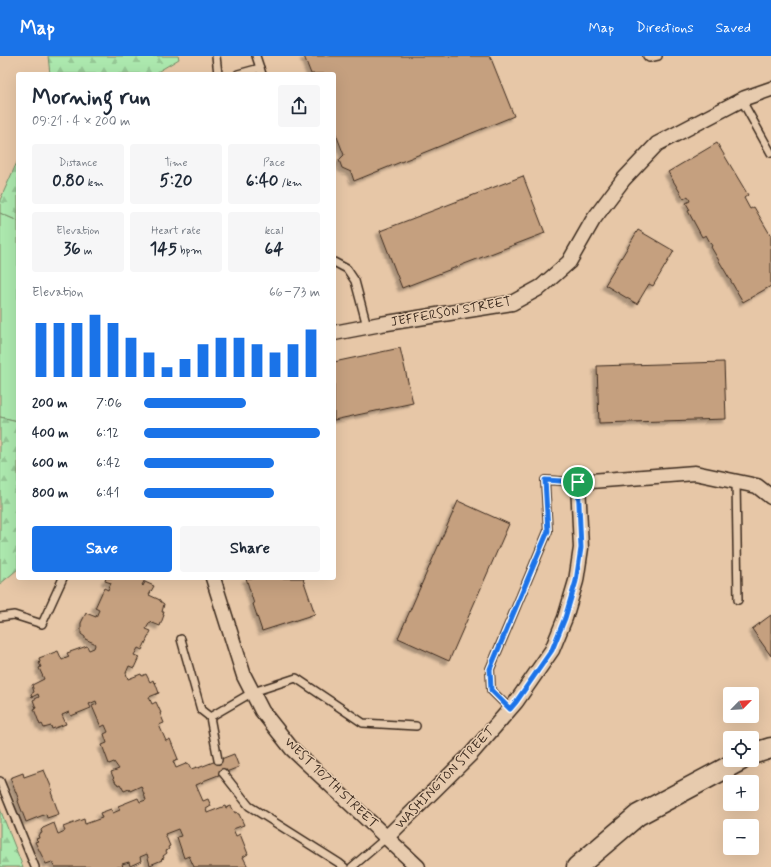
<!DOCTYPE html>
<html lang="en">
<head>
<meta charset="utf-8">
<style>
	:root { --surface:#fff; --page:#f6f6f7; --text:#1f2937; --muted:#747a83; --accent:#1a73e8 }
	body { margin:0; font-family:Mynerve,sans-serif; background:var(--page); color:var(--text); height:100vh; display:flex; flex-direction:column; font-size:15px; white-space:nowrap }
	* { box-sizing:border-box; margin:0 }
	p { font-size:13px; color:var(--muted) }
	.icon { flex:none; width:22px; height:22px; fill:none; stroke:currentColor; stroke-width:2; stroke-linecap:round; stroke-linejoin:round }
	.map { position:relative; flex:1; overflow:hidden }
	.panel { position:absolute; left:16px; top:16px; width:320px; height:508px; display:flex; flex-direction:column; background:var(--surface); border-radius:4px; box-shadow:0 4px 16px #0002 }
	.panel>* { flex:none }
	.needle { width:26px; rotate:66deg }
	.fabs { position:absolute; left:723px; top:631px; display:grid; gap:8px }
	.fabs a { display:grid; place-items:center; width:36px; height:36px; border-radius:4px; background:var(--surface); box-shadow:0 4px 16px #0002; font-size:20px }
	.pin { position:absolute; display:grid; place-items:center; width:34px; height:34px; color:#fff; margin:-17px; border:2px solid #fff; border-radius:50%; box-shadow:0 1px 4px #0007 }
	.round { display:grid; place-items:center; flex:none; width:42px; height:42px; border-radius:4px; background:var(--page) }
	.overview { display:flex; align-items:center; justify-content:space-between; height:68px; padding:0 16px }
	h1 { font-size:22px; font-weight:700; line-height:30px }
	.stats { display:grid; grid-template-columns:repeat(3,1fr); gap:6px; height:68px; padding:4px 16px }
	.stats div { display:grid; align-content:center; border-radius:4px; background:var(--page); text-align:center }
	.stats b { font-size:17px; font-weight:700 }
	.stats small { font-size:11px; font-weight:400 }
	.stats p { font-size:11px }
	.chart { height:112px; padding:8px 16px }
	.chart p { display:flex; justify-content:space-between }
	.chart svg { width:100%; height:72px; margin-top:4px; stroke:var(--accent); stroke-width:6 }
	.action { display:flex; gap:8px; margin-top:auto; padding:8px 16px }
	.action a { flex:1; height:46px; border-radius:4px; background:var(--accent); color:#fff; font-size:16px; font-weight:700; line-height:46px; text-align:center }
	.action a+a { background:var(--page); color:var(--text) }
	ul { padding:0 16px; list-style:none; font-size:13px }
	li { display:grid; grid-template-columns:64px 48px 1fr; align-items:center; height:30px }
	li i { height:10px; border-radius:5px; background:var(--accent) }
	header { display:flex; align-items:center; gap:24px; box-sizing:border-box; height:56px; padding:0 20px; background:var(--accent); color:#fff }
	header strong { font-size:19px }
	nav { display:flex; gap:22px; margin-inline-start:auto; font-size:14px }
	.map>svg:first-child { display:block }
</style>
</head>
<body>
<header>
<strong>Map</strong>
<nav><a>Map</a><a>Directions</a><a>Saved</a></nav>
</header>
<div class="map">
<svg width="771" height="811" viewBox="0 0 771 811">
	<defs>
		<pattern id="forest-firs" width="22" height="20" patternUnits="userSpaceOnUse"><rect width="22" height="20" fill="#ace8ae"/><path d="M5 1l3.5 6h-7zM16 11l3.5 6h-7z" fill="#95c795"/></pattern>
		<filter id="shadow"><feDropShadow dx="-3.5" dy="3.5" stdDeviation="1" flood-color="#0004"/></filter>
	</defs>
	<rect width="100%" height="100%" fill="#e7c7a7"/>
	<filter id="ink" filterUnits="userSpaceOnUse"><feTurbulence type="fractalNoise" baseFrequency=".025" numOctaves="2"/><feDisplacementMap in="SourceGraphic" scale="8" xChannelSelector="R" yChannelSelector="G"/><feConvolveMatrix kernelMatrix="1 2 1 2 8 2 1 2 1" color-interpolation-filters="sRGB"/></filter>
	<g filter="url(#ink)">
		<path fill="#ace8ae" stroke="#748966" d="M0,157L18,165V365L0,361Z"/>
		<g fill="url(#forest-firs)" stroke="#748966">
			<path d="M48,0H178L179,3L154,18H50Z"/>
			<path d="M18,104V165L0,157V144Z"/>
			<path d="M0,361L18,365V513L0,528Z"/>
			<path d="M0,753L23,811H0Z"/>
		</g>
		<g fill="#c5a07f" stroke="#3b2a1e" filter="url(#shadow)">
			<path d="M304,0H490L514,60L354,125L351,116L342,112L339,104L344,99L334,73V18H311Z"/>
			<path d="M717,87L748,139L744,142L750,153L754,151L771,180V230L743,246L711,191L712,190L706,179L702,181L688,155L690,154L686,147L690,145L688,140L684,143L668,116Z"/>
			<path d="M523,120L545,177L402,232L380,175Z"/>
			<path d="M638,174L674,195L653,230L649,228L637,248L605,229Z"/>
			<path d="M400,292L413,347L334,364V306Z"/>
			<path d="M724,306L726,363L599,367L597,310Z"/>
			<path d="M458,445L509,468L449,605L398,582Z"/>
			<path d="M106,522H146L142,529L143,530L145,526L154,530L149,539L160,544V545L164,548L162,556H164L163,559H164L160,570L150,566L146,573L151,575L142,594L138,592L134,599L139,601L134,612L129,610L126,617L128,623L141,618L142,620L146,618L150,626L153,624L154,627L155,626L159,637L149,641L152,648L156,646L161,657H160L164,667L159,669L166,685L170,683L178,703L173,705L176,712L188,707L191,713L197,711L198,712L234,698L239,711L203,725V726L196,729L203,745L208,743L211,750L206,753L207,757L225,750L226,752L231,750L235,757L237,756L238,758H239L244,769L233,773L236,780L240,778L248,798L243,801L248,811H194L189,800L184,802L177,781L181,780L178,773L165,778L170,790L168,791L169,793L166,795L167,797L163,800L164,802L161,803L162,804L150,809L147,798L140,801L141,805L130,810L129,806L122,808L123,811H55L52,806L46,808L35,786L38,785L36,783L39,782L38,779L42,777L41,774L43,772L54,767L58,778L65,775L63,771L84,763L85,768L102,762L100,757L111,753L113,757L120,754L118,750L138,742L140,746L146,744L141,730L130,735L129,733L124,735L120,728L118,729L117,727H116L111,716L119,713L114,706L109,708L102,689L107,687L104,678L108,676L105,669L101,671L92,650L97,648L96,645L89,648L91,652L71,660L69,656L62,659L66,668L52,673L51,670L44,672L42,668L40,669L34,653L36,652L33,644L39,641L38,638L32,641L31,638L34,636L32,629L44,623L39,612L41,611L39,607L40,606L39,602L58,595L62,604L69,601L67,597L87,590L89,594L94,592L95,589L94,587L85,583V581L81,578V567L86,557L96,561L99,554L95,552L104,532L108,534L111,527L105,525Z"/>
			<path d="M246,522H305L303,523L315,558L262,575L253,548H254Z"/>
			<path d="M771,559V600L752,573Z"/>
			<path d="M44,714L53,735L51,736L59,758L47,762L46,758L26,766L18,745L19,744L10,722L23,717L24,721Z"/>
		</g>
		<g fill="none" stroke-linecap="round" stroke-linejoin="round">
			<g stroke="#3b2a1e" stroke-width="10">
				<g id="lane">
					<path d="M216,0L218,18"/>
					<path d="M256,0L262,18"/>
					<path d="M647,0L649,2L658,0"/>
					<path d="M238,18L260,12"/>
					<path d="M741,43L771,97"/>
					<path d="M334,206L347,213L355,225L367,270"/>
					<path d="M736,426L738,544"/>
					<path d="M0,561L14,559L42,568L63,522"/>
					<path d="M181,583L201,654L210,661L253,636L296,622L363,667L416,670"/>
					<path d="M510,653L491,634L490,613L548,475L545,424L578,426"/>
					<path d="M210,661L218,704"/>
					<path d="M223,717L249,750L339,807L344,811"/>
					<path d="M0,725L35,811"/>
					<path d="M352,811L387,781"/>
				</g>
			</g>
			<g stroke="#3b2a1e" stroke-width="17">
				<g id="street">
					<path d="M334,277L381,268L512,247L541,231L569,206L593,164L623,124L657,88L745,42L771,33"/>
					<path d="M213,522L244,620L262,655L292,693L418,811"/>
					<path d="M387,781L471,698L516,646L552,594L565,562L576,525L581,492L578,426L695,417L757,430L771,441"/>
				</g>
			</g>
			<g stroke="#3b2a1e" stroke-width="23">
				<g id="secondary">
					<path d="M752,698L771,692"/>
					<path d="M577,811L638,759L741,704"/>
				</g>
			</g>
			<use href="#lane" stroke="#e7cbae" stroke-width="7"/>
			<use href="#street" stroke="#e7cbae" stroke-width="14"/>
			<use href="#secondary" stroke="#e7cbae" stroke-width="20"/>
		</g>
	</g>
	<g fill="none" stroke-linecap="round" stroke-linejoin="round" filter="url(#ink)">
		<g stroke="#fff" stroke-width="8">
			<path id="route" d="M545,424L578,426L581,492L576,525L565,562L552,594L516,646L510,653L491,634L490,613L548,475Z"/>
		</g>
		<use href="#route" stroke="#1a73e8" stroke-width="5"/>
	</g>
	<g text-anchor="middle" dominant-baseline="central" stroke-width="3" stroke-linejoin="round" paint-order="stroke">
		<g font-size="13" fill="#3b2a1e" stroke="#e7cbae">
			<text transform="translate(451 256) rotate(-10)">JEFFERSON STREET</text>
			<text transform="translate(445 722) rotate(-46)">WASHINGTON STREET</text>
			<text transform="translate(331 727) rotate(44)">WEST 107TH STREET</text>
		</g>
	</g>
</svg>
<div class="fabs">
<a><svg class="needle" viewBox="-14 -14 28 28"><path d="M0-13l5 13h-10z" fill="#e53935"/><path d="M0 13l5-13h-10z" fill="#747a83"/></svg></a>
<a><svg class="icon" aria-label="locate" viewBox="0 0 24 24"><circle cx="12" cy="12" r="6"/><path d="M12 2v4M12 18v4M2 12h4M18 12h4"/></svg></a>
<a>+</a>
<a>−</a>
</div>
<div class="pin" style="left:578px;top:426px;background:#1e9e55"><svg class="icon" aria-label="arrive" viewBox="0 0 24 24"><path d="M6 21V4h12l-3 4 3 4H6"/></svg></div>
<section class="panel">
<div class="overview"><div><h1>Morning run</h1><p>09:21 · 4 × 200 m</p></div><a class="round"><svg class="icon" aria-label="share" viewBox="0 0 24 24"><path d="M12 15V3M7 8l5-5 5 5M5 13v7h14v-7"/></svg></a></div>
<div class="stats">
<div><p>Distance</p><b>0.80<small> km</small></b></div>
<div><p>Time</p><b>5:20</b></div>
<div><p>Pace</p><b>6:40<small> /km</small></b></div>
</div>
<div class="stats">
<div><p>Elevation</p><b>36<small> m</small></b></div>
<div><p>Heart rate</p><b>145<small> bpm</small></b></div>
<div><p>kcal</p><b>64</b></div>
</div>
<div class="chart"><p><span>Elevation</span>66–73 m</p>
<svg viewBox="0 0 160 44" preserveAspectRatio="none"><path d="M5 44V11M15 44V11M25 44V11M35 44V6M45 44V11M55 44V20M65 44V29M75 44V38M85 44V33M95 44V24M105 44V20M115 44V20M125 44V24M135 44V29M145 44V24M155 44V15"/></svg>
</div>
<ul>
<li><b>200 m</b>7:06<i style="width:58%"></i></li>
<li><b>400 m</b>6:12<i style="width:100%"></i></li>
<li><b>600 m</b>6:42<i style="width:74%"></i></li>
<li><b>800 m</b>6:41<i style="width:74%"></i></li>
</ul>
<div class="action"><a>Save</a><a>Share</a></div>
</section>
</div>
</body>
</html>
